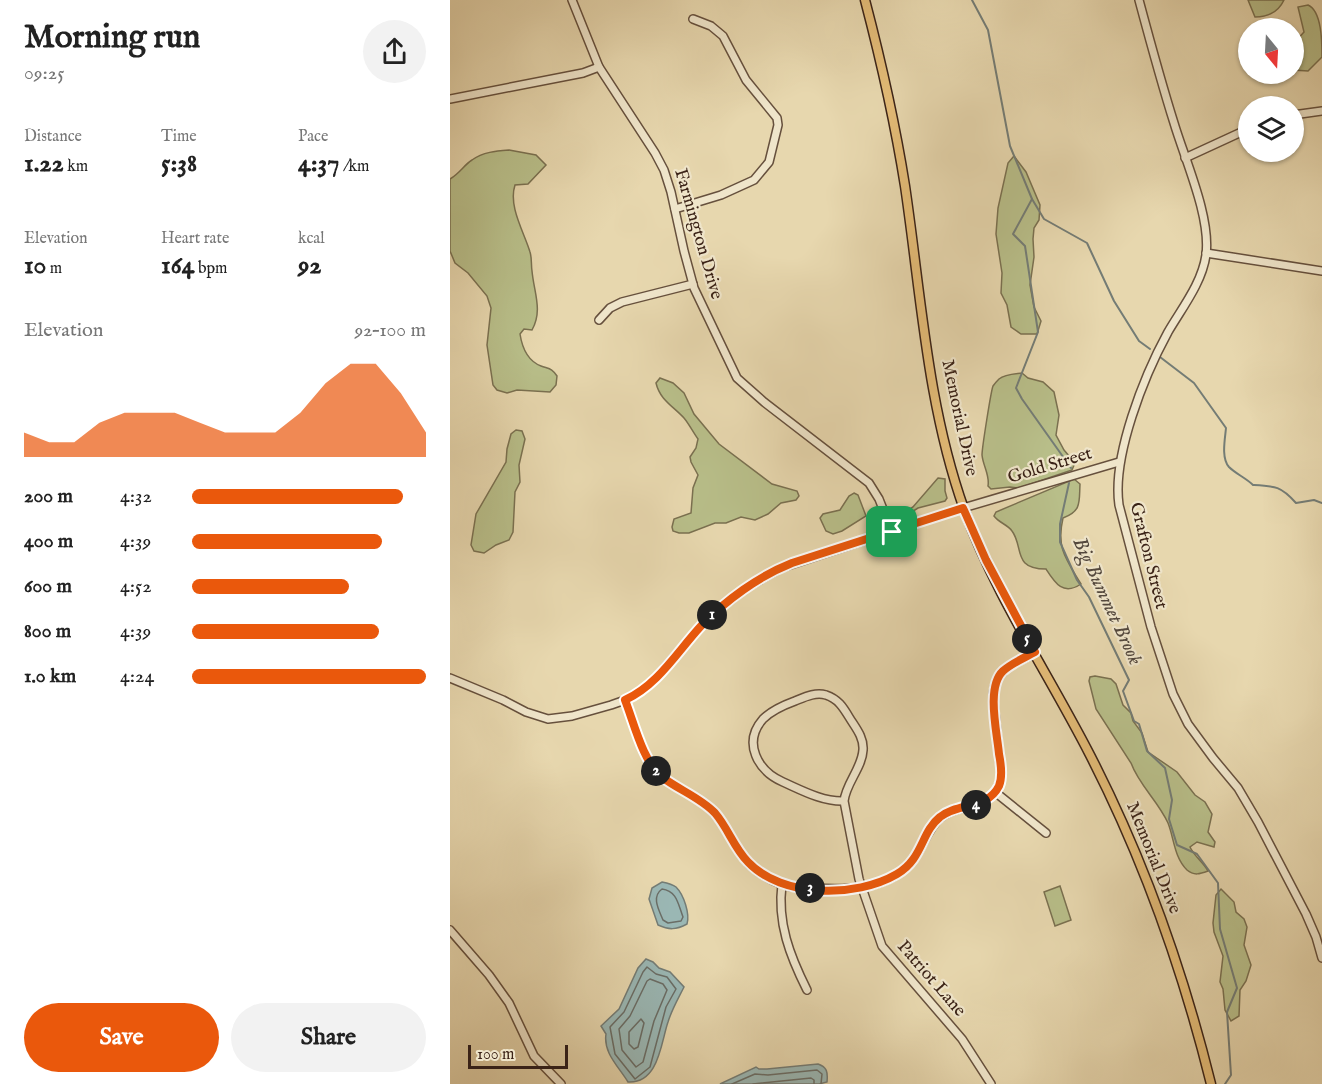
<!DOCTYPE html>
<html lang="en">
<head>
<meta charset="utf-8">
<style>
	:root { --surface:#fff; --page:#f2f2f2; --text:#222; --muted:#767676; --accent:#ea580c }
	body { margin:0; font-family:"IM FELL English",serif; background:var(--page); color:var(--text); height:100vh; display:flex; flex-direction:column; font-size:22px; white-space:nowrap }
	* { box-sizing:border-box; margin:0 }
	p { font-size:20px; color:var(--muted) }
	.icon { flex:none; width:33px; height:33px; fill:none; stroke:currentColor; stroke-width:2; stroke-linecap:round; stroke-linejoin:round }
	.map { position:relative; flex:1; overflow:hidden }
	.details { display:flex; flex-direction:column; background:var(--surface); width:450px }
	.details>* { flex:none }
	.needle { width:39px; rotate:162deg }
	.buttons { position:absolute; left:788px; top:18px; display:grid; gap:12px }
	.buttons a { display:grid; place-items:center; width:66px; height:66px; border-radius:50%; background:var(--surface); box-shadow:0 2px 4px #0004; font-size:30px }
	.scale { position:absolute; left:18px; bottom:15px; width:100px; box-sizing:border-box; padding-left:6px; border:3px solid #3b2317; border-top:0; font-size:16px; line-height:21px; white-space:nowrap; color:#3b2317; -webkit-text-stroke:4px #efe5ca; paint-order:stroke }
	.pin { position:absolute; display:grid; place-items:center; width:51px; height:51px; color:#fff; margin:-26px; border-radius:12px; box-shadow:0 3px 9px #0006 }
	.km { position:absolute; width:30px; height:30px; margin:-15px; border-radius:50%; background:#222; color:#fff; font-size:16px; line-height:30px; text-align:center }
	.round { display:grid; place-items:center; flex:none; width:63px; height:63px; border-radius:32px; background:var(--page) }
	.headline { display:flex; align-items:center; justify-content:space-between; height:102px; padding:0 24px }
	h1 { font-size:33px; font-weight:700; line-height:45px }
	.figures { display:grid; grid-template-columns:repeat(3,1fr); gap:9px; height:102px; padding:6px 24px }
	.figures div { display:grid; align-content:center }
	.figures b { font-size:26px; font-weight:700 }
	.figures small { font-size:16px; font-weight:400 }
	.figures p { font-size:16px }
	.chart { height:168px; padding:12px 24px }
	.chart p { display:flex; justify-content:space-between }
	.chart svg { width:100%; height:108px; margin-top:6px; fill:var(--accent); opacity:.7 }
	.cta { display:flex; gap:12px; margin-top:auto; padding:12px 24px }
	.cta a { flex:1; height:69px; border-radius:36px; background:var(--accent); color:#fff; font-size:24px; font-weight:700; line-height:69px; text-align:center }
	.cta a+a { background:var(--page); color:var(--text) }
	ul { padding:0 24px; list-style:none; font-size:20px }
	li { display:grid; grid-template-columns:96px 72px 1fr; align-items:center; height:45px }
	li i { height:15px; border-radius:8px; background:var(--accent) }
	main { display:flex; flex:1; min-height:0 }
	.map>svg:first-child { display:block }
</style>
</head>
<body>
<main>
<section class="details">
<div class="headline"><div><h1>Morning run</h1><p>09:25</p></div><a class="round"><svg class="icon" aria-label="share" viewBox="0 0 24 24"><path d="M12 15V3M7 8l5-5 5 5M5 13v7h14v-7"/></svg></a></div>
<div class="figures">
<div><p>Distance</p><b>1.22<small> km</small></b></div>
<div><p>Time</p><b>5:38</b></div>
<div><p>Pace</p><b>4:37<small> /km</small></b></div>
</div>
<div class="figures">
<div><p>Elevation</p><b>10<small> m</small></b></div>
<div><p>Heart rate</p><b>164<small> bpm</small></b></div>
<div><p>kcal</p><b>92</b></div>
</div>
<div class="chart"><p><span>Elevation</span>92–100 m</p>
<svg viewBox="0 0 160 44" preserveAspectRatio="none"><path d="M0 44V34L10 38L20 38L30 30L40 26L50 26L60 26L70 30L80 34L90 34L100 34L110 26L120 14L130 6L140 6L150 18L160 34V44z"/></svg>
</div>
<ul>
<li><b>200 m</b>4:32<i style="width:90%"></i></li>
<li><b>400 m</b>4:39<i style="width:81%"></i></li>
<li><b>600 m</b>4:52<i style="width:67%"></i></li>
<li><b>800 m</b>4:39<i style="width:80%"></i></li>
<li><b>1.0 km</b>4:24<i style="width:100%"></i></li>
</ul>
<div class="cta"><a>Save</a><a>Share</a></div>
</section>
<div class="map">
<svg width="872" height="1084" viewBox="0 0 872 1084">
	<rect width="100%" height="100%" fill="#e7d7ae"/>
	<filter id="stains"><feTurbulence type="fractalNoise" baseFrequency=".00333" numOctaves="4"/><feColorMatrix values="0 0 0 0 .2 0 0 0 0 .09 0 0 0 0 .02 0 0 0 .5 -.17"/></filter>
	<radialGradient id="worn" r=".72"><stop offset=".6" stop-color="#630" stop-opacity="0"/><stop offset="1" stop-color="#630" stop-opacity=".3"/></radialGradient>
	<g fill="#b8be89" stroke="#7a7050" stroke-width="1.5">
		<path d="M798,0H834C828,13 818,17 805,17Z"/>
		<path d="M858,5C872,11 872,43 872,57L858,71L843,70V44L854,32L848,7Z"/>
		<path d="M59,150L86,155L96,165L78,184L65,185C58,206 74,232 80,252C82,258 81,265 82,271C84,293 93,310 82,330L74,329L70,334C72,347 78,361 91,366C99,369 102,368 107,376L106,385L100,392L67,390L57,393L47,390L43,385L37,345L41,308L37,296L18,273L5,263L0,251V179C10,173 14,165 22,160C33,152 46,151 59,150Z"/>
		<path d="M564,156L576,172L590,205L589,220L584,228L583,239L584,257L580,285L584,307L591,321L587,334H571L561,327L557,305L551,293L552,273L546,234L548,208L558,163Z"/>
		<path d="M572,373L578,378L593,382L604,392L609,415L606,435L614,450L625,463L622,470L569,488L560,487L541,489L538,486C540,475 533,466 532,455C532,448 541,391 543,386C545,383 547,381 549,379C555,374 564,374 572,373Z"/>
		<path d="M210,378L223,383L234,393L244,414L269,444L322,484L347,491L349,496L346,500L331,503L318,514L305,520L291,517L276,523H265L239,533H229L223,531L222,527L224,519L241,513L243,488L248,475L241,462L240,457L246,448L248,439C243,432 239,424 234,418C223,406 210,400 206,383Z"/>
		<path d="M66,430L72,431L75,439L69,465L70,482L65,492L63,532L59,540L46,545L34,553L24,551L21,545L26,514L56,462L57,449L61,434Z"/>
		<path d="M488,478L495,479V491L497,498L495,501L468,508L452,518L449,519L447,517L463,507Z"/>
		<path d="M624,479L630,484C629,502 632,511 613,518C606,548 616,559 631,584C613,596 605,583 596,569C562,569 574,547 562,531C557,524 549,523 544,516L546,512Z"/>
		<path d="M404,493L408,495L416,516L392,531L383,534L376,531L370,518L373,514L390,510L399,496Z"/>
		<path d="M645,676L661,679L666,684L673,705L681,713L683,721L692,733L698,752L727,772L745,795L755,802L762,814L758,832L765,842L764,847L747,842L740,847C744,856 753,862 758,871C750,874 744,876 737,870C724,857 724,838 718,823C708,801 689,785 681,763L646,709L639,681L640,677Z"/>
		<path d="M610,886L621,920L605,926L594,892Z"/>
		<path d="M771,889L784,902L786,912L794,919L797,927L794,945L801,965L796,981L790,990L789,1016L781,1021L775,1010L773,989L770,982L773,956L764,932L763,923L766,895Z"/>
	</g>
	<g fill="#9ab7b4" stroke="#747c75" stroke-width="1.5">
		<path d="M212,882C217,883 222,884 226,887C234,895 240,914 237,924C226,930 219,930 208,925L199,899L202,888Z"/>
		<path d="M196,959L203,962L209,968L220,972L234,987C228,999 222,1009 218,1022C211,1042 209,1084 178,1082C169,1067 153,1053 156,1034L151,1026L169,1009L188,968Z"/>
		<path d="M368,1064C377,1067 378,1072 377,1082L369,1084H270L306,1067L309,1069H317Z"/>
	</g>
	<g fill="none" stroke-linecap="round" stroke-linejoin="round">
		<g stroke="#6a6d66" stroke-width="1.5">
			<path d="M212,889C227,891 228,904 233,917L231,921L218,923L213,920C209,910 201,897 212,889Z"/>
			<path d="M197,967L206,974L217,977L226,989L216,1007L200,1067L185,1079L165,1054L160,1027L174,1012L193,972Z"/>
			<path d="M200,979L213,984L217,990L204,1021L193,1062L186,1067L172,1050L169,1029L180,1016L197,981Z"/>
			<path d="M191,1019L194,1023L188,1047L184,1049L179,1044V1032Z"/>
			<path d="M282,1084L305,1074L318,1075L367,1070L372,1074L371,1084"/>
			<path d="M303,1084L361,1078L364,1080V1084"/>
		</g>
		<g stroke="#747c75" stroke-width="2">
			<path d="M522,0L538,30L560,146L582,199L563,234L575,246L588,332L566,388L572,399L621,468"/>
			<path d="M582,199L594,219L637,243L664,301L689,341L700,349"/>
			<path d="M710,357L744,383L776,428C775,439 771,458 779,467C786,474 796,478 803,485C825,486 831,486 846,503L864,500L872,503"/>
			<path d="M619,483L610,524V542L627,580L639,597L679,680L673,691L684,721L689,724L697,751L715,768L722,800L719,819L727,845L747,854L768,883L770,929L787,988L777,1012L781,1075L775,1084"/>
		</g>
		<g stroke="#66503d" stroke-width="10">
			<g id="minor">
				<path d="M122,0L149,67L205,153L214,170L221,192L234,251L244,288L287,378L314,402L419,483L429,499L442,532"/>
				<path d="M689,0C700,41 711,82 724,123C735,160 761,217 756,255C752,283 732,308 718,332C694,376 662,456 669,505L701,627L723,694L738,724L763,758L788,788L808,822L856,914L866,937L872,958"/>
				<path d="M0,99L133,73L149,67"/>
				<path d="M843,115L872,111"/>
				<path d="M735,158L798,129"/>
				<path d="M225,209L271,195L304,180L319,162L328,125L327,118L296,80L273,36L261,26L243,19"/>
				<path d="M756,253L872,271"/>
				<path d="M149,320L160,308L172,302L243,284"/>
				<path d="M0,678L53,700L76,712L98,719L122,716L161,705L178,699L194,689L205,679L250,627L269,609L296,588L331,568L513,508L669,462"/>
				<path d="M175,700C184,723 193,761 212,777C228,790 250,797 264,813C279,829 284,850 300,865C309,873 320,880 331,884C341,888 352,888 362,888C396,890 431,890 457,867C472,854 475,831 490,818C511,800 548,813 551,774L543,694C546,669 565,663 585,653"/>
				<path d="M545,792L596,833"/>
				<path d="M394,801C373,802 351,790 333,782C308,771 292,743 313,719C321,711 334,705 345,701C355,697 365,692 376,695C388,699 393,707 399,717C405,727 414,737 413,750C412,768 396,783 394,801L409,879L432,946L512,1039L541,1084"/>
				<path d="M332,884C327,923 340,956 357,990"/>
				<path d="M0,930L39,975L59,1003L84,1056L111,1084"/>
			</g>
		</g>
		<g stroke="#3b2317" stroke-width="11">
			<path id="major" d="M415,0C431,61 445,123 455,186C471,294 477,405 514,509C545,595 598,673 640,755C693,858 733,971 761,1084"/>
		</g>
		<use href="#minor" stroke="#efe5ca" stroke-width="7"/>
		<use href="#major" stroke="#e4bc77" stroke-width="8"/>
	</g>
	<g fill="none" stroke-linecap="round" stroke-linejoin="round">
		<g stroke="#fff" stroke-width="12">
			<path id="route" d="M513,508L536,560L585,652C574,658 562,663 553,671C536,687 547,732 549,754C551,764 553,776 549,786C537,810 508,802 490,817C471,832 473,859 447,874C406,898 332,898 298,862C284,848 278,828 265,813C251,798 229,790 212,777C193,762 184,723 175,700C208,685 227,652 251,626C276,600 309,576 342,563Z"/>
		</g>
		<use href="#route" stroke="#ea580c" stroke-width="8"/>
	</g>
	<g text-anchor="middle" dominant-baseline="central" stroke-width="4.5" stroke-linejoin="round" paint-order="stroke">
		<g font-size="18" fill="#3b2317" stroke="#efe5ca">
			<text transform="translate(248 234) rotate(74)">Farmington Drive</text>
			<text transform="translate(509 418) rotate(78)">Memorial Drive</text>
			<text transform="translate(600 466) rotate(-17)">Gold Street</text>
			<text transform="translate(698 556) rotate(76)">Grafton Street</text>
			<text transform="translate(703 858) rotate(68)">Memorial Drive</text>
			<text transform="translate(481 979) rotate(49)">Patriot Lane</text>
		</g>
		<g font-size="20" font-style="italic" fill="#53483e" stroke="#efe5ca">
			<text transform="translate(657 601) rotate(65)">Big Bummet Brook</text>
		</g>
	</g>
	<rect width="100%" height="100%" filter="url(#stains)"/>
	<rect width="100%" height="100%" fill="url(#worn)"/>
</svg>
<div class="buttons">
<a><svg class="needle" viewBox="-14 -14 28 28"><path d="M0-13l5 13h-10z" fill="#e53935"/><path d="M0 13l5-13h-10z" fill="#767676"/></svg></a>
<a><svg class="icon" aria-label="layers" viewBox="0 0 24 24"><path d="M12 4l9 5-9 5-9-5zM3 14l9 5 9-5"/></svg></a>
</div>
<div class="scale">100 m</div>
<div class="pin" style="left:442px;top:532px;background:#1e9e55"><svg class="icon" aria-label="arrive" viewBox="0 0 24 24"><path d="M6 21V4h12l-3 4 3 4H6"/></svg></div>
<b class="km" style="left:262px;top:615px">1</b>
<b class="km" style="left:206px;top:771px">2</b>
<b class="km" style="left:360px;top:888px">3</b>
<b class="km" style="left:526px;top:805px">4</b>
<b class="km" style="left:577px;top:639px">5</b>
</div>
</main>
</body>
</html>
